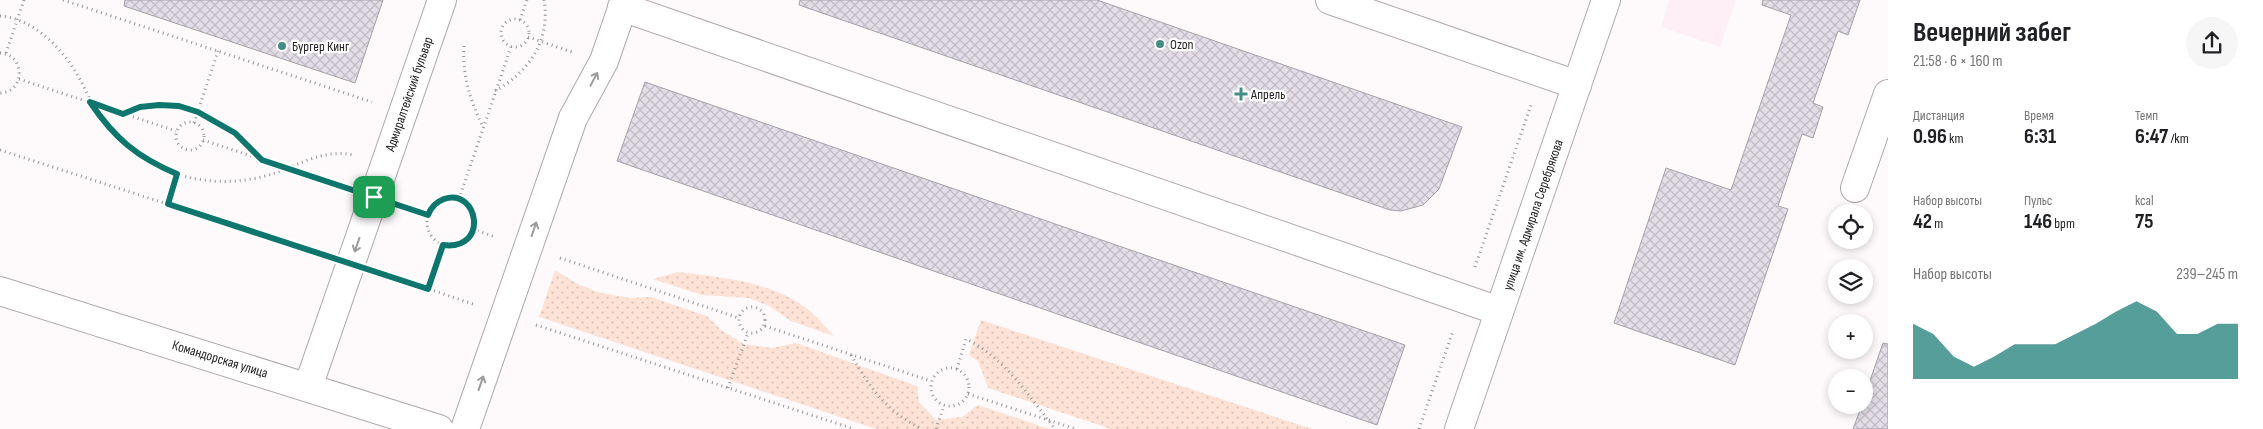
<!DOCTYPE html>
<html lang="ru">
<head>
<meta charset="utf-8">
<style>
	:root { --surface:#fff; --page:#f6f6f6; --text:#202124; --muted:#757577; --accent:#0f766e }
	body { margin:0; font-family:"Sofia Sans Condensed",sans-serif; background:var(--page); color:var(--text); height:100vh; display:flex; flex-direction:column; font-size:19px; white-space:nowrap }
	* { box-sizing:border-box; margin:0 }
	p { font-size:16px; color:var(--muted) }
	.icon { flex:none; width:28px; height:28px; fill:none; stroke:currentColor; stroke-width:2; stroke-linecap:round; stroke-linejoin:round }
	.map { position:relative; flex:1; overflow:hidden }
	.panel { display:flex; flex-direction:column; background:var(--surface); width:375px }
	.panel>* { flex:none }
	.controls { position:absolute; left:1828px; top:204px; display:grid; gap:10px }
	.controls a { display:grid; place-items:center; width:45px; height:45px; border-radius:50%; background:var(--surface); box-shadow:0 2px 8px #0003; font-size:25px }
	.pin { position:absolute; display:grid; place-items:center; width:42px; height:42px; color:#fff; margin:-21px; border-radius:10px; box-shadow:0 2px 8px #0006 }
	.round { display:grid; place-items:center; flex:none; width:52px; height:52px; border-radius:26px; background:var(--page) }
	.summary { display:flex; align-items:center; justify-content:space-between; height:85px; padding:0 25px }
	h1 { font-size:28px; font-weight:700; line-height:38px }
	.metrics { display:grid; grid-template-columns:repeat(3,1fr); gap:8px; height:85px; padding:5px 25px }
	.metrics div { display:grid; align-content:center }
	.metrics b { font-size:21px; font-weight:700 }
	.metrics small { font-size:14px; font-weight:400 }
	.metrics p { font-size:14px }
	.chart { height:140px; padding:10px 25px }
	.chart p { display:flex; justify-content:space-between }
	.chart svg { width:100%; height:90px; margin-top:5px; fill:var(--accent); opacity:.7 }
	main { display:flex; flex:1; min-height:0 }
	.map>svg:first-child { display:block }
</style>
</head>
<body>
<main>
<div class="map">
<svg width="1888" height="429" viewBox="0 0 1888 429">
	<defs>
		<pattern id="grass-dots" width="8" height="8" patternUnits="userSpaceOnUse" patternTransform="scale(1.25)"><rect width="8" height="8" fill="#fde2d5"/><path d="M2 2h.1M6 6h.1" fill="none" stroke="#d9c2b7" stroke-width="1.8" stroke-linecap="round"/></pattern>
		<pattern id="building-cross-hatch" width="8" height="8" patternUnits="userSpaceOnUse" patternTransform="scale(1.25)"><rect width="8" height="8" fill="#e2dde6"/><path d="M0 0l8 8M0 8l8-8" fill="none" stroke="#c2bdc5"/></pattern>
	</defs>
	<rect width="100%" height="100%" fill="#fefafc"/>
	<path fill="#feeff7" d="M1669,0H1736L1720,47L1661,27Z"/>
	<g fill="url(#grass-dots)">
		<path d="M555,270L576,283L597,292L629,298L651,297L707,316L721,330L744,344L772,348L796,343L917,386L919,402L936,420L962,417L978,405L1049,429H876L539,317Z"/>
		<path d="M678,272C723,278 773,281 810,311C818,318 826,328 834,336L791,321L769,306L749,298L702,295L653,279Z"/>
		<path d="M981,320L1312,429H1111L988,388L978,361L969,355Z"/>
	</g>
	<g fill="url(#building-cross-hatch)" stroke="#a6a1a9">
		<path d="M125,0H383L355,83L124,6Z"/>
		<path d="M800,0H1097L1462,127L1439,189L1423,205L1401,211L1390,210L799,5Z"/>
		<path d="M1763,0H1860L1848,35L1838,31L1813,103L1823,107L1813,138L1802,134L1778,206L1788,209L1735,365L1614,323L1666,168L1731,190L1791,15L1762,5Z"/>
		<path d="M645,82L1405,345L1377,425L617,161Z"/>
		<path d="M1883,343L1888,344V429H1853L1862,405H1864V398Z"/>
	</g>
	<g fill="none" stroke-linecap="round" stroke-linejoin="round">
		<g stroke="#b1a8ad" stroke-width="30">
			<g id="minor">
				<path d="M1330,0L1577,85"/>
				<path d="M622,7L1499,311"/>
				<path d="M1855,188L1888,94"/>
				<path d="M0,291L439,429"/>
				<path d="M308,387L442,0"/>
				<path d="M465,429L573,118L604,61L625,0"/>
				<path d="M1459,429L1606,0"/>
			</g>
		</g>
		<g stroke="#969394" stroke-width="3" stroke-dasharray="1 4" stroke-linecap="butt">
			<path d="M63,0L372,102"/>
			<path d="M0,16C33,18 63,49 78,76C88,93 93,109 106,126C123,148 150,166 177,174C213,186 254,183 288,168C310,159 329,150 353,155"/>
			<circle cx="515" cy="33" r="14"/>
			<path d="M520,20L527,0"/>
			<path d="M528,37L572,52"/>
			<path d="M464,46C462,75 470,100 483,127"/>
			<path d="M0,53C25,54 26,92 0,93"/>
			<path d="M6,53L24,0"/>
			<path d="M19,79L176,131"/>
			<path d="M495,91C529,72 551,40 544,0"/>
			<path d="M124,113C179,92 225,119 262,159"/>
			<circle cx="190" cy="136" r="14"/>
			<path d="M194,123L218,51"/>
			<path d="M203,140L342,186"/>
			<path d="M0,150L319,253"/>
			<circle cx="451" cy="222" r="24"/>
			<path d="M459,199L511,47"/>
			<path d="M168,204L177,174"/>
			<path d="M405,207L428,215"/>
			<path d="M473,229L495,237"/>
			<path d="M560,258L739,318"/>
			<path d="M1475,267L1531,105"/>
			<path d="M382,273L473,304"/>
			<path d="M428,289L443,245"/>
			<circle cx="752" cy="320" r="13"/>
			<path d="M536,325L854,429"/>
			<path d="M765,326L931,381"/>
			<path d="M851,355C871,389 886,411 922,429"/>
			<circle cx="950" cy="387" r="19"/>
			<path d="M957,369L966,339C1004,357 1029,396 1055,429"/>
			<path d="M728,388L748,333"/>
			<path d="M968,394L1076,429"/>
			<path d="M936,429L944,406"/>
			<path d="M1419,429L1453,331"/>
		</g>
		<use href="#minor" stroke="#fff" stroke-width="28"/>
	</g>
	<defs><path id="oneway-shaft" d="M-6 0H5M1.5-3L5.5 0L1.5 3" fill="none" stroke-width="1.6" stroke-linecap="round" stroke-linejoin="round" transform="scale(1.25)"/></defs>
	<g stroke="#9d9c9c">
		<use href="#oneway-shaft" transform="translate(594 79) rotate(-62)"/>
		<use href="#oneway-shaft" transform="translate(534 229) rotate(-71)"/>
		<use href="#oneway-shaft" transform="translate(357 245) rotate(109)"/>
		<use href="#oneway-shaft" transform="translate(481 383) rotate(-71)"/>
	</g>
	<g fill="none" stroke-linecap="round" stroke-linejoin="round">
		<g stroke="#fff" stroke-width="10">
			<path id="route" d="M90,102L123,114L140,107L159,105L179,106L198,112L235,133L262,160L428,215C431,207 436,202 444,199C478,187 490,251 443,245L428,289L168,204L177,174C137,157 115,139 90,102Z"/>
		</g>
		<use href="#route" stroke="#0f766e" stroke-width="6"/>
	</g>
	<g fill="#458c84" stroke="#fff" stroke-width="2">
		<circle cx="1160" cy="44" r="5"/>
		<circle cx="282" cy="46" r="5"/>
		<path d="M1238.5 86.5h5v5h5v5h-5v5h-5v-5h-5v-5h5z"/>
	</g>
	<g text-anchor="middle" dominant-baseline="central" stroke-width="4.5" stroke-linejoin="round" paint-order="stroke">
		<g font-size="14" fill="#252223" stroke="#fff" text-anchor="start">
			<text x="1170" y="44">Ozon</text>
			<text x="292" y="46">Бургер Кинг</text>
			<text x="1251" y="94">Апрель</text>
		</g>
		<g font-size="14" fill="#252223" stroke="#fff">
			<text transform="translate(409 94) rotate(-71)">Адмиралтейский бульвар</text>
			<text transform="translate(1533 215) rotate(-71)">улица им. Адмирала Серебрякова</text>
			<text transform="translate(220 359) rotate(17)">Командорская улица</text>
		</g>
	</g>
</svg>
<div class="controls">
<a><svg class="icon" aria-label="locate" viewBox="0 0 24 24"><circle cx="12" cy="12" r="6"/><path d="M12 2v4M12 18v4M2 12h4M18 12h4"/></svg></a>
<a><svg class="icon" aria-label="layers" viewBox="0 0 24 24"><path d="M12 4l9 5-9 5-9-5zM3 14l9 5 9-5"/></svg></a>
<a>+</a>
<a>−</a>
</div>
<div class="pin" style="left:374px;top:197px;background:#1e9e55"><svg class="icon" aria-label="arrive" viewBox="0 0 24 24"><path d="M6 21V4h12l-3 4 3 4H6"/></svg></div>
</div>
<section class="panel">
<div class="summary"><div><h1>Вечерний забег</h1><p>21:58 · 6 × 160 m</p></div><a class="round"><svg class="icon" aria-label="share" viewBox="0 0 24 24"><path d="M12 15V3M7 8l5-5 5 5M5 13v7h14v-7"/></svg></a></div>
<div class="metrics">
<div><p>Дистанция</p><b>0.96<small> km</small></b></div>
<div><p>Время</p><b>6:31</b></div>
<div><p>Темп</p><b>6:47<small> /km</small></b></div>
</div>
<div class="metrics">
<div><p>Набор высоты</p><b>42<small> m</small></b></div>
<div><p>Пульс</p><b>146<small> bpm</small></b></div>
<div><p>kcal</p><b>75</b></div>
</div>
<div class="chart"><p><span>Набор высоты</span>239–245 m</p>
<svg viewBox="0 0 160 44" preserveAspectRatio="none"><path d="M0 44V17L10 22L20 33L30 38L40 33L50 27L60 27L70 27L80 22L90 17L100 11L110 6L120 11L130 22L140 22L150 17L160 17V44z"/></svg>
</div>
</section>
</main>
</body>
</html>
